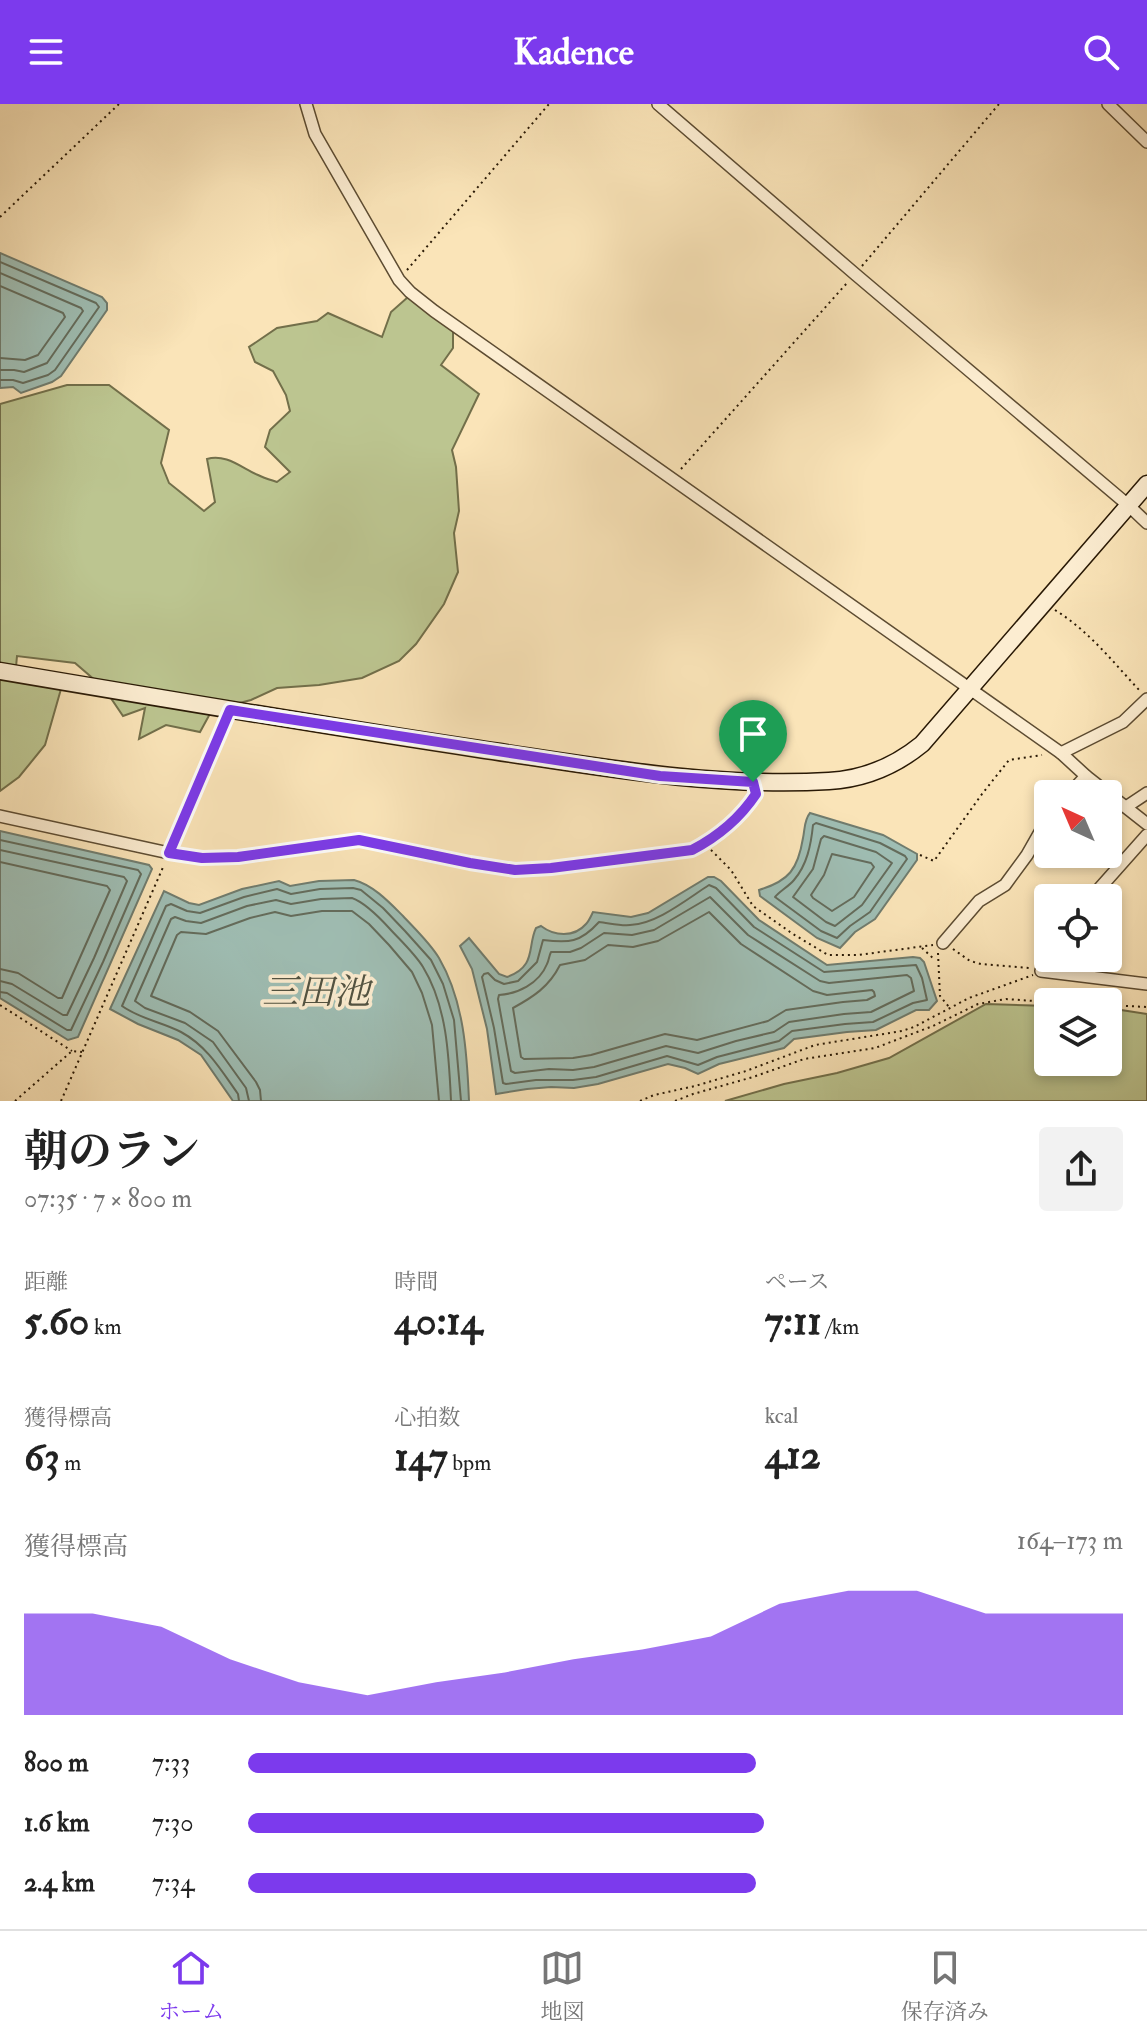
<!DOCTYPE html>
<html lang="ja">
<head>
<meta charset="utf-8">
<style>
	:root { --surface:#fff; --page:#f2f2f2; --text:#222; --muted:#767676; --line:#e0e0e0; --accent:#7c3aed }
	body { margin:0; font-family:"IM FELL Double Pica","Noto Serif JP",serif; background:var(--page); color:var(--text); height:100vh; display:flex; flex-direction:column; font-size:30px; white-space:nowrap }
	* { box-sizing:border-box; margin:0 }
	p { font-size:26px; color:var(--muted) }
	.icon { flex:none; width:44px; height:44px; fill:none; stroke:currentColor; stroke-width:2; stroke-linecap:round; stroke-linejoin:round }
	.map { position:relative; height:997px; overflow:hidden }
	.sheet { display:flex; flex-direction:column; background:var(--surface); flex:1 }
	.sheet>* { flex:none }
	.needle { width:52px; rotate:316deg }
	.tools { position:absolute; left:1034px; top:676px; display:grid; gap:16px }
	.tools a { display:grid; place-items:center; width:88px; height:88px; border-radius:8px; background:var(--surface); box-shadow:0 4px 12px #0003; font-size:40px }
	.pin { position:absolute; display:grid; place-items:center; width:68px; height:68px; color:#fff; margin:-82px -34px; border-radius:50% 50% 50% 0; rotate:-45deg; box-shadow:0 0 8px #0007 }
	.pin .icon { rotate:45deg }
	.round { display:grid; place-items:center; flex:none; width:84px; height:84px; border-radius:8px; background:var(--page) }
	.summary { display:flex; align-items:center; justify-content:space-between; height:136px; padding:0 24px }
	h1 { font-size:44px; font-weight:700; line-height:60px }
	.stats { display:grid; grid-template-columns:repeat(3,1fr); gap:12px; height:136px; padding:8px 24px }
	.stats div { display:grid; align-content:center }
	.stats b { font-size:40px; font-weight:700 }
	.stats small { font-size:22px; font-weight:400 }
	.stats p { font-size:22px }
	.chart { height:224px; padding:16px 24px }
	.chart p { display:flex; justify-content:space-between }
	.chart svg { width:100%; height:144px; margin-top:8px; fill:var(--accent); opacity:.7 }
	ul { padding:0 24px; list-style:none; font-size:26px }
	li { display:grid; grid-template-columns:128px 96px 1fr; align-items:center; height:60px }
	li i { height:20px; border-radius:10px; background:var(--accent) }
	header { display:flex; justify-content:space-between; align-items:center; height:104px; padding:0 24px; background:var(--accent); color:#fff; font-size:36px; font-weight:700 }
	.dock { display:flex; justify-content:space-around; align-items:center; height:112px; border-top:2px solid var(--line); background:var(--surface); font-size:22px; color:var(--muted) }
	.dock a { display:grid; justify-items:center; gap:4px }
	.dock .active { color:var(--accent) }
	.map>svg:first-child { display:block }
</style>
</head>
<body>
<header><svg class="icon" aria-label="menu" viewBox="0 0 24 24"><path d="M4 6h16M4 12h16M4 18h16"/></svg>Kadence<svg class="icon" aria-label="search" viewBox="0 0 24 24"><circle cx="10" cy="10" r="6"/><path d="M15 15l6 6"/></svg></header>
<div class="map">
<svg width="1147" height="997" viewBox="0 0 1147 997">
	<rect width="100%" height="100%" fill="#fae4b8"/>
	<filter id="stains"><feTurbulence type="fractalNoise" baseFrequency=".0025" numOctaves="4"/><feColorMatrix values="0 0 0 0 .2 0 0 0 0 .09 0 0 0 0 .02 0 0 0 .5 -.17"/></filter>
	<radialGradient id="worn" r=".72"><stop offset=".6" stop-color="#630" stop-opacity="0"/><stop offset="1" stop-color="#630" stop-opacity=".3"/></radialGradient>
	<g fill="#bcc590" stroke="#726f4a" stroke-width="2">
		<path d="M408,193L453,226V244L441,261L479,290L452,346L456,363L459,407L454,429L458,468L444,500L416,540L399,557L362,574L319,581L277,584L251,596L212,606L200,628L166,621L139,635L145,604L123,612L104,584L75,559L17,552L15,574L61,585L45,641L19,673L0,687V300L67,281H109L169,326L161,359L169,379L204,407L215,398L207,355C225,349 242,364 258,371C264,374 271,376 277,378L290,368L265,343L270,326L290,307L286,291L273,267L255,258L249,243L277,224L317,217L328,209L382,233L391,208Z"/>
		<path d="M986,900L1048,902V958H1108V904L1147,910V997H725L784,980L837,969L889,954Z"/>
	</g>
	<g fill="#9fbeb4" stroke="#707c6e" stroke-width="2">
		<path d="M0,149L102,193L107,199V206L61,272L52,278L21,289L13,283L0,284Z"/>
		<path d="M810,709L883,731L917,750V756L875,815L855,828L840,844L817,834L760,792L759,786C789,777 798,765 803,734C805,725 804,716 810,709Z"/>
		<path d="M0,727L149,761L152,765L78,933L68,936L0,894Z"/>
		<path d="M708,773H714L721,777L759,816L827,861L913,853L920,854L924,858L937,897L929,906H916L876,926L847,928L794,935L784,944L719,960L698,970L685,964L668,960L598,980L574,984L551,983L527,985L496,990L487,925L472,865L460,842L469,834L499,870L507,873C537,862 527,843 536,824L541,822C554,832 574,834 586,820C589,817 591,812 593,808L631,813L648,809Z"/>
		<path d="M354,776C373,781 389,798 403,812C415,825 430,839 439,854C464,897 467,949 469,997H233L201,951L178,936L138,920L110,905L164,787L189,799L199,801L242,785L279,777L290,782L319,777Z"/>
	</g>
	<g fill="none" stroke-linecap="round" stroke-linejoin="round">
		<g stroke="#646c5c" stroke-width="2">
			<path d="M0,158L96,199L99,203L55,266L48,271L23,279L13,276H0"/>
			<path d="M0,169L81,204L83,207L47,259L24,268L14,266H0"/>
			<path d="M0,182L63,209L65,213L38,251L25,256L0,254"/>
			<path d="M816,719L880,739L905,752L907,755L870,808L850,822L837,834L821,827L775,793C780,787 788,783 794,776C807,761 811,741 813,721Z"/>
			<path d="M824,732L876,748L892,759L862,801L835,822L826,818L793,793L813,765L821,735Z"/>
			<path d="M0,736L138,766L141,770L103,858L71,926H67L7,889L0,888"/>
			<path d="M0,746L124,773L127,777L94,854L67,911H63L12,880L0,877"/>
			<path d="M832,750L871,759L874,763L854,793L832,807L813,794L811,791L824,771Z"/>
			<path d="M0,758L107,782L110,786L62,894H58L18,869L0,865"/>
			<path d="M709,781L716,784L754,823L824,868L916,861L922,874L927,896L913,899L873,918L845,920L792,927L779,937L717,953L698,961L667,952L596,973L573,976H536L506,980L503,979L494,924L482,873L484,870L488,869L495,876L504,880L518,877L537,858L543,836C569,839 580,839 599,818C609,819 620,822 630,821C657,820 687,795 709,781Z"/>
			<path d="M710,793L748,831L820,877L829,879L907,871L911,874L914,887L871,908L844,910L789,918L774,928L736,937L698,949L666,942L594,963L573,966L549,965L515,969L511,967L498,895L499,891C517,890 539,880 547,860C549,856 549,852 551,848H570L581,844L604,829L632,831L654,826Z"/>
			<path d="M709,808L741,840L813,887L827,891L872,886L874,888L875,892L867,896L843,898L786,906L768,917L697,936L665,930L591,951L573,954L524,955L521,953L513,904C533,893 549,883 560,861L585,856L608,841L633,843L658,837Z"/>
			<path d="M239,997L238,990C221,966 207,942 181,928C162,918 140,915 122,902L166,802L171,800L187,807L200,809L244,793L277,785L291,790L320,785L353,784L361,786L383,804L405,827L431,856L443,880L454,916L461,997"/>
			<path d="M249,997L246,984L213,938L185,919L145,904L135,897L171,815L175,813L186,817L201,819L247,802L276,796L291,800L321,795L352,794C366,799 380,814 390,825C401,837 415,850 423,863C447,902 449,953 451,997"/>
			<path d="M261,997L260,986L256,978L218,927L190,908L151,892L177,831L181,828L206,830L250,814L275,808L291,812L322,807H352L369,820L389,841L412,868L422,889L432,921L439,997"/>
		</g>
		<g stroke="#5d4c32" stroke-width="14">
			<g id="street">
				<path d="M306,0L315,30L399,176L410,188L434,207L1061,649L1086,672L1147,720"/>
				<path d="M658,0L855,170L1128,401L1147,419"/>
				<path d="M1108,0L1147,38"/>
				<path d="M1061,649L1123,618L1147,595"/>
				<path d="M1069,690L1086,672"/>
				<path d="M1126,703L1147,689"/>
				<path d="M0,712L169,749L202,754L238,753L359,736L470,759L515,766L551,764L692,746C717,733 740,714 756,690L753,678"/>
				<path d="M169,749L230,606"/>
				<path d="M1091,794L1147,731"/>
				<path d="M943,839L979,797L1005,781L1027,751L1048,714"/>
				<path d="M1041,867L1147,880"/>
			</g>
		</g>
		<g stroke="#291905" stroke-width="19">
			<path id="secondary" d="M0,567C159,594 319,621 479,645C595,662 711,684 829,677C864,675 895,662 922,640L1147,380"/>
		</g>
		<g stroke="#291905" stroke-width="2" stroke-dasharray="2 4" stroke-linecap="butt">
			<path d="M0,113L119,0"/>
			<path d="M862,162L999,0"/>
			<path d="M407,166L549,0"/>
			<path d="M681,365L847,179"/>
			<path d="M1055,506C1089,527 1113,558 1140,587"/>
			<path d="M711,746L731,766L753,802L793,830L828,851H858L933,841"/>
			<path d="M920,751L934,757L982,690L1009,656L1042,651"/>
			<path d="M922,844L935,856"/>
			<path d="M953,845L970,857L981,860L1030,864"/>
			<path d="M938,849L940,892L949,903"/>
			<path d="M0,901L72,947"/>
			<path d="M1108,901L1147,903"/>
			<path d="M15,997L72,947L82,948"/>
			<path d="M61,997L164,761"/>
			<path d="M640,997L654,991L695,982L746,967L815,941L902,927L914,923L969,894L1033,871"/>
			<path d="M675,997L693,990L753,973L804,955L875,944L933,922L978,900L1006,895L1048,898"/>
		</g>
		<use href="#street" stroke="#fcedd1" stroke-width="11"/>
		<use href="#secondary" stroke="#fcedd1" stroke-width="16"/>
	</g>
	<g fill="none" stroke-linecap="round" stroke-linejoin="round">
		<g stroke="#fff" stroke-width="16">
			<path id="route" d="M230,606L660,672L753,678L756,690C740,714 717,733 692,746L551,764L515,766L470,759L359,736L238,753L202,754L169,749Z"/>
		</g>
		<use href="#route" stroke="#7c3aed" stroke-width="10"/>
	</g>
	<g text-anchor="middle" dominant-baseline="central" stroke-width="7" stroke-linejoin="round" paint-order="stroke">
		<g font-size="36" font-style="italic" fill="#525342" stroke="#fcedd1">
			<text x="316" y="888">三田池</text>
		</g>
	</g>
	<rect width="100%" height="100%" filter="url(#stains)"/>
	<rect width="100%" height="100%" fill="url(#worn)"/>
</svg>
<div class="tools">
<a><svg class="needle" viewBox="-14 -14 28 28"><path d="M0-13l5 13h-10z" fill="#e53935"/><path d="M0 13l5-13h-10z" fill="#767676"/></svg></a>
<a><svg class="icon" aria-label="locate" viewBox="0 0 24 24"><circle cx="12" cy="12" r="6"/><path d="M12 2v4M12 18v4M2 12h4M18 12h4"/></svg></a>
<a><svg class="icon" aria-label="layers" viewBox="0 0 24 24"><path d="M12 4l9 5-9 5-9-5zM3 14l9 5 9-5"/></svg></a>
</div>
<div class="pin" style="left:753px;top:678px;background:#1e9e55"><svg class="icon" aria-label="arrive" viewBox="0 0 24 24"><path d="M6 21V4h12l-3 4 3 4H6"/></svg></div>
</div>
<section class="sheet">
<div class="summary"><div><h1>朝のラン</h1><p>07:35 · 7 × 800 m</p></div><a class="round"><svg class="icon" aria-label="share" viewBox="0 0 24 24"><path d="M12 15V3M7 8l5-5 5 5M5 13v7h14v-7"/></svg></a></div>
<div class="stats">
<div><p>距離</p><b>5.60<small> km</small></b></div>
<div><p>時間</p><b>40:14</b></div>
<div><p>ペース</p><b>7:11<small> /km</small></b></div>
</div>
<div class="stats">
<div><p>獲得標高</p><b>63<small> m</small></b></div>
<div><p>心拍数</p><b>147<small> bpm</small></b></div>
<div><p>kcal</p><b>412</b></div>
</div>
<div class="chart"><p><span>獲得標高</span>164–173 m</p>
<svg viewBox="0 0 160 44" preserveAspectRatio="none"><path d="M0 44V13L10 13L20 17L30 27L40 34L50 38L60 34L70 31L80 27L90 24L100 20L110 10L120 6L130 6L140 13L150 13L160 13V44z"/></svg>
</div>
<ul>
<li><b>800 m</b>7:33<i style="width:58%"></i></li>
<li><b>1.6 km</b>7:30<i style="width:59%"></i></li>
<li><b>2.4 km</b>7:34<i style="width:58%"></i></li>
</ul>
</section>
<nav class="dock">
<a class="active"><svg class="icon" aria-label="home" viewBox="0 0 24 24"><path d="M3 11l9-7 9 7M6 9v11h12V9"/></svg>ホーム</a>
<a><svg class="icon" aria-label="map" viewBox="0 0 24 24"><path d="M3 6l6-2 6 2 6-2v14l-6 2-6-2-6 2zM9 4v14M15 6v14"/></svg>地図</a>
<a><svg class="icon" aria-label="saved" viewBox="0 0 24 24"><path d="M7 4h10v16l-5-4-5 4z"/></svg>保存済み</a>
</nav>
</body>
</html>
